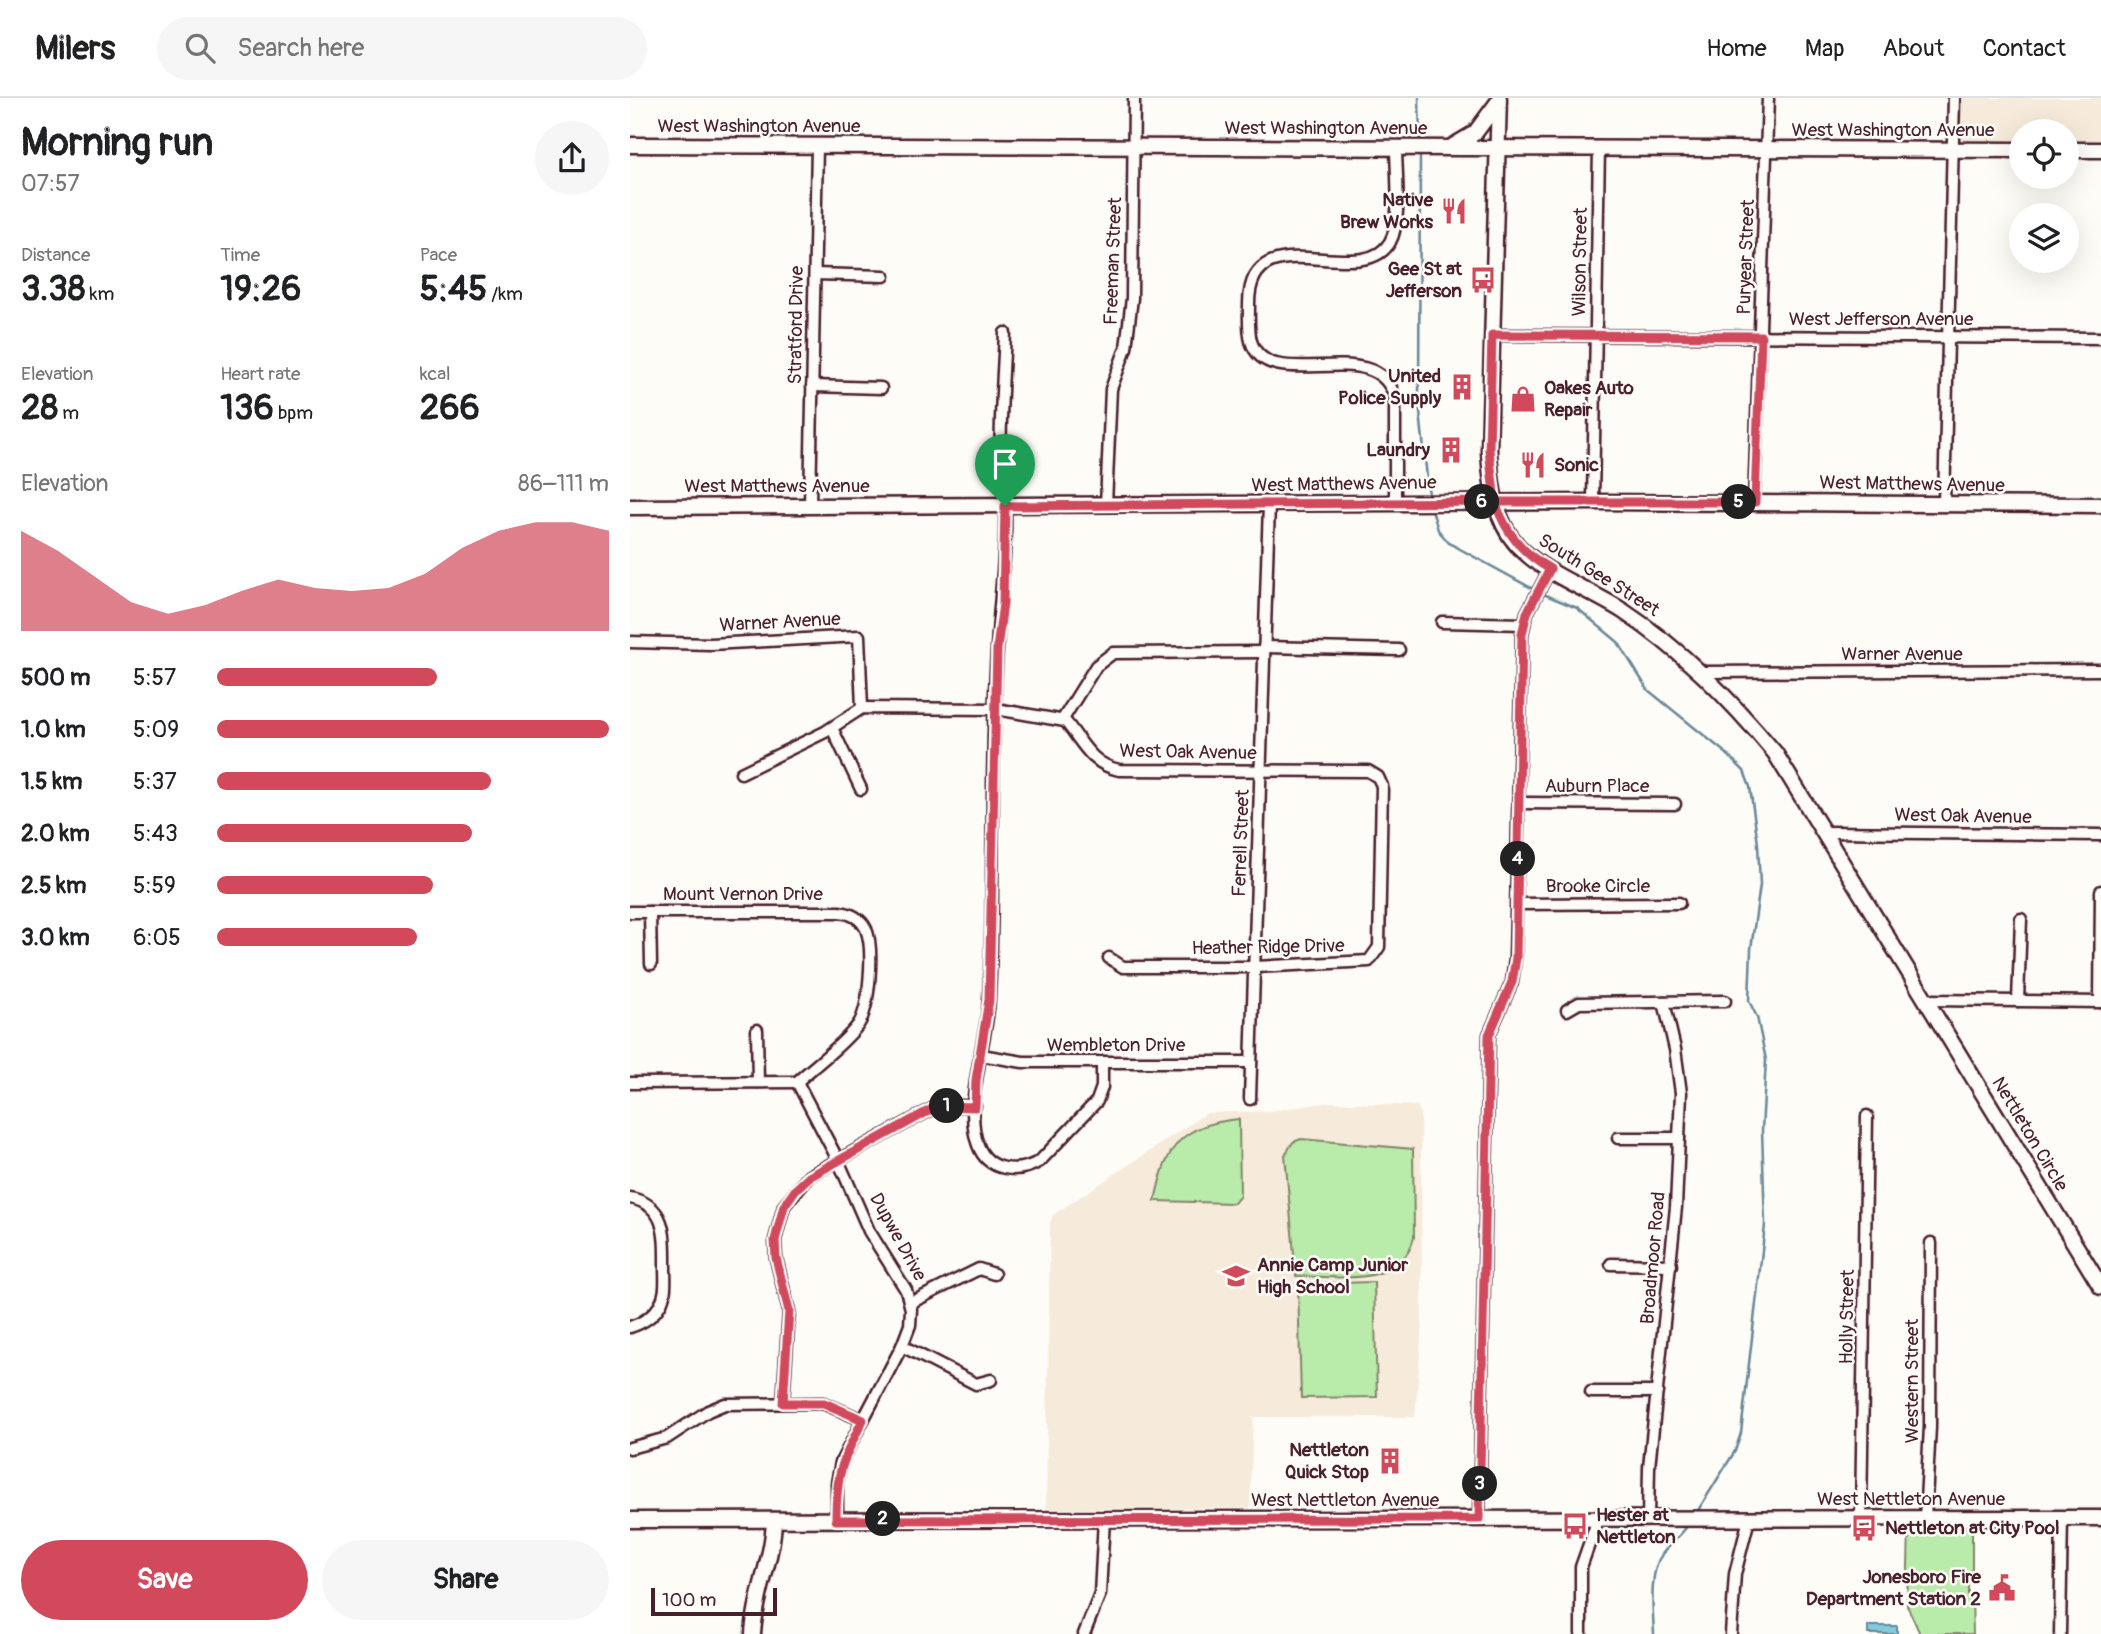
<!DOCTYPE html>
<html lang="en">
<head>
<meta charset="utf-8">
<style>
	:root { --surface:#fff; --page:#f6f6f6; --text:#202124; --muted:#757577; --line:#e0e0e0; --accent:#d1495b }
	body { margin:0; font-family:Pangolin,sans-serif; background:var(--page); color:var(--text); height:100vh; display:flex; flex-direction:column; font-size:26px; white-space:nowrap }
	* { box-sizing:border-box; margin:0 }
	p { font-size:23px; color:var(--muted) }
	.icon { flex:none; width:38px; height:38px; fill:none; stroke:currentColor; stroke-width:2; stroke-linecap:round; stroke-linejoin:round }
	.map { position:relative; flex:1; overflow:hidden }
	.side { display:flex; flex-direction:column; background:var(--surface); width:630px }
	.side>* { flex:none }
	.tools { position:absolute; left:1379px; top:21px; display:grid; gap:14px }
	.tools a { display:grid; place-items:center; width:70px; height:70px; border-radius:50%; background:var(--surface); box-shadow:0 7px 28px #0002; font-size:35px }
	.scale { position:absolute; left:21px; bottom:18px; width:126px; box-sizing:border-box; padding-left:7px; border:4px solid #4a1f2b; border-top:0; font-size:19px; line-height:24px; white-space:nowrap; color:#4a1f2b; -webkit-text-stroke:5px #fdfcf7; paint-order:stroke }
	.pin { position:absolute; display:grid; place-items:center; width:60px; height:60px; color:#fff; margin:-72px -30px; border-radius:50% 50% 50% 0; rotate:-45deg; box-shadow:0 0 7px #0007 }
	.pin .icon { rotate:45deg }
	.km { position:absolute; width:35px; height:35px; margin:-18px; border-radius:50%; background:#222; color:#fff; font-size:19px; line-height:35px; text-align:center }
	.round { display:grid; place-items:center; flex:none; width:74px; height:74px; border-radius:37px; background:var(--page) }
	.headline { display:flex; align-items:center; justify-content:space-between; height:119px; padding:0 21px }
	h1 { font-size:38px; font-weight:800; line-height:52px }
	.figures { display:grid; grid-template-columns:repeat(3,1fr); gap:10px; height:119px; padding:7px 21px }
	.figures div { display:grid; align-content:center }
	.figures b { font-size:35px; font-weight:800 }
	.figures small { font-size:19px; font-weight:400 }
	.figures p { font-size:19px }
	.chart { height:196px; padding:14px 21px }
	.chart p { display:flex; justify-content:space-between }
	.chart svg { width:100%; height:126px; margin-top:7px; fill:var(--accent); opacity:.7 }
	.cta { display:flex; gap:14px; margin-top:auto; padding:14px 21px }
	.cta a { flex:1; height:80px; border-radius:42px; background:var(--accent); color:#fff; font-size:28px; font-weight:800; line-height:80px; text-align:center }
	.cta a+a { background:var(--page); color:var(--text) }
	ul { padding:0 21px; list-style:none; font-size:23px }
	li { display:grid; grid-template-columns:112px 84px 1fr; align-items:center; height:52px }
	li i { height:18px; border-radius:9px; background:var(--accent) }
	header { display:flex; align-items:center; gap:42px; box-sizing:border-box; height:98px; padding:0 35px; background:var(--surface); border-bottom:2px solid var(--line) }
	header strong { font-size:33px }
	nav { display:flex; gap:38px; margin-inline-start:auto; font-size:24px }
	.search { width:490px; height:63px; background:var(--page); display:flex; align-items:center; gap:18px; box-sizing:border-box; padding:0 24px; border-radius:38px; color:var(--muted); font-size:26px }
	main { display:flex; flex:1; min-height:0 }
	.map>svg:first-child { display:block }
</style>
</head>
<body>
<header>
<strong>Milers</strong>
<div class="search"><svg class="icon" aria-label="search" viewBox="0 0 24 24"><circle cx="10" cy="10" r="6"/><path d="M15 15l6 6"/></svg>Search here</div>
<nav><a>Home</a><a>Map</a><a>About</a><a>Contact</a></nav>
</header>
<main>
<section class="side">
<div class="headline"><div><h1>Morning run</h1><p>07:57</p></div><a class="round"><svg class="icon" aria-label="share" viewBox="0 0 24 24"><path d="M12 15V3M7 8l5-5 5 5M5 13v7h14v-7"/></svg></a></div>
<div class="figures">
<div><p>Distance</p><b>3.38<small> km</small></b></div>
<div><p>Time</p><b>19:26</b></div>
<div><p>Pace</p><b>5:45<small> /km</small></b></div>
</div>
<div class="figures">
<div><p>Elevation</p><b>28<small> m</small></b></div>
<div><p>Heart rate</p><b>136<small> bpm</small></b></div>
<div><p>kcal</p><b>266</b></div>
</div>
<div class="chart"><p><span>Elevation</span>86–111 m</p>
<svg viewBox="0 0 160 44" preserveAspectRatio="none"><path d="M0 44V9L10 16L20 25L30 34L40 38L50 35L60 30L70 26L80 29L90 30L100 29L110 24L120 15L130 9L140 6L150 6L160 9V44z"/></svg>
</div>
<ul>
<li><b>500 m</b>5:57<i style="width:56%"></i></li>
<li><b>1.0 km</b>5:09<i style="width:100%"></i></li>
<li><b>1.5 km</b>5:37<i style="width:70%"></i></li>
<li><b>2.0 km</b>5:43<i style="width:65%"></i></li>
<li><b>2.5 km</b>5:59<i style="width:55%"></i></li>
<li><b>3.0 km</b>6:05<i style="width:51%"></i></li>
</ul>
<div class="cta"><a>Save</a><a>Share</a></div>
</section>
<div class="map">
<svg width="1471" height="1536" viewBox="0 0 1471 1536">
	<rect width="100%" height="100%" fill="#fdfcf7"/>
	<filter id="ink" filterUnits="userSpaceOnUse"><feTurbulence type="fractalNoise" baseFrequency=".0143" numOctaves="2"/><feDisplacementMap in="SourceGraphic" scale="14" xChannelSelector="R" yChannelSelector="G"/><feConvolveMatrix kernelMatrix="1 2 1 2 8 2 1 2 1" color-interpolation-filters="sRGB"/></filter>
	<g filter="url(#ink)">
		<g fill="#f6eada">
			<path d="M1331,0H1471V43H1437V33H1391V42H1331Z"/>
			<path d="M701,1004L788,1008L791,1022L792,1230L785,1319H623L620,1410L416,1411L420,1126L423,1117L577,1015L641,1013Z"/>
		</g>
		<g fill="#b9ebab" stroke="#82856b" stroke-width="2">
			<path d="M609,1021L610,1098L604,1105L525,1103C536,1048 550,1027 609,1021Z"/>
			<path d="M671,1041L783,1051L784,1139C772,1191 706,1178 666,1178L655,1057L663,1044Z"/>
			<path d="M744,1184L747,1299L671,1300L668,1186Z"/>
			<path d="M1279,1429L1342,1430V1473H1338V1498L1342,1499L1343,1536H1290L1277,1507Z"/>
		</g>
		<rect fill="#7eccdd" stroke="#698796" stroke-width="2" x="1238" y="1528" width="29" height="8"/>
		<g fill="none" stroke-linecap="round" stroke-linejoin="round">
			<g stroke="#698796" stroke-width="2.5">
				<path d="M789,0L790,46"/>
				<path d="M790,56L789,305L799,398"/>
				<path d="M801,408L808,432L819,445L905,492"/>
				<path d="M911,495L947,510L988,544L1018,592L1097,656L1114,673L1120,689L1128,746L1130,787L1121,851L1119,903L1127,919L1136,962L1132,1032L1135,1127L1111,1335L1105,1353L1067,1414"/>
				<path d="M1024,1536C1023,1513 1018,1474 1033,1455C1041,1445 1051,1437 1059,1426"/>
			</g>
			<g stroke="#4a1f2b" stroke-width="15">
				<g id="street">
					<path d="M185,176L254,178"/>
					<path d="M375,235C373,280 369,327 371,372C371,384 375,397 375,409C377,457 369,504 367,551C360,667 365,784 359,901C357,943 333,1008 348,1047C358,1074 389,1076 410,1063L467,1003L472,989V964"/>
					<path d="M862,237L1471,240"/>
					<path d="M182,288L251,290"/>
					<path d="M963,404L969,50"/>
					<path d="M1124,404L1138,0"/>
					<path d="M765,405V300C747,233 638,300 621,243C618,232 619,218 619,206C619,117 732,193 760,144C772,123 766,74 766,49"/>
					<path d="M1314,406L1324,0"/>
					<path d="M180,407L187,48"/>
					<path d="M476,407L481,291L496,250L502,200L504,0"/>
					<path d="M812,524L893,526"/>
					<path d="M0,544L81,546L229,538L232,610"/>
					<path d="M634,549L769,552"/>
					<path d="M1072,574L1471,572"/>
					<path d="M433,621L466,568L483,555L634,554"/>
					<path d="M202,630L231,691"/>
					<path d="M111,675L195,634L232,610L366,611L435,623C452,643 460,666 489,672L738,673L748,679L752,688L749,849L739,863L625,869H493L479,860"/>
					<path d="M889,705L1045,706"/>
					<path d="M1195,734L1471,737"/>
					<path d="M887,806L1049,805"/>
					<path d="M0,814H209C220,815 231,820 236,831C244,850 240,910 228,927C212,948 186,966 167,984"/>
					<path d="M20,814L21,866"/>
					<path d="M1297,902L1471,904"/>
					<path d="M1388,903L1391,821"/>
					<path d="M1470,904L1471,793"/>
					<path d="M937,912L949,905L1095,903"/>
					<path d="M127,932L128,984"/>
					<path d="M351,957L393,964H621"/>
					<path d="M167,984L208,1062L239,1133L276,1192L281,1211L280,1227L272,1248L211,1364L207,1385V1422"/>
					<path d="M0,985L167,984"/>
					<path d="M620,1001L639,406"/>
					<path d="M988,1040H1049"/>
					<path d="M0,1100C37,1107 35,1138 35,1169C35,1182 37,1195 30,1207C23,1219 13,1225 0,1229"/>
					<path d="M981,1166L1041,1167"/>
					<path d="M280,1205L349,1171L364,1176"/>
					<path d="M272,1248L346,1286L361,1282"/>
					<path d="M961,1294H1027"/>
					<path d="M153,1305L159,1213L146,1160L145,1142L154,1108L179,1078L302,1011L313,1008H345"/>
					<path d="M0,1350L37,1340L78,1313L95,1306L193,1305L233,1322"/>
					<path d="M849,1421L859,937L882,884L885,860L892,536L897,515L920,471"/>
					<path d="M1018,1421L1019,1369L1046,1109L1051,995L1045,951L1034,904"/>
					<path d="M1231,1421L1237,1018"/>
					<path d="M1295,1421L1300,1329L1301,1145"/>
					<path d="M454,1536L470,1496L474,1421"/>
					<path d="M951,1536V1469L968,1421"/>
					<path d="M1101,1536L1105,1476L1119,1421"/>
					<path d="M1430,1536L1432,1420"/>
				</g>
			</g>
			<g stroke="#4a1f2b" stroke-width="19">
				<g id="secondary">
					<path d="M869,0L859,353C861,386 864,422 888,448C916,477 959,491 993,513C1052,552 1099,600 1145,655L1471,1189"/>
					<path d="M0,47L1391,52"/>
					<path d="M823,48L845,35L868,4"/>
					<path d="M1437,52H1471"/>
					<path d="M0,409L963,404L1471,407"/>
					<path d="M0,1422L1471,1420"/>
					<path d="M123,1536C125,1496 143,1461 144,1422"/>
				</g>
			</g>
			<use href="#street" stroke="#fdfcf7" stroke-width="10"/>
			<use href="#secondary" stroke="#fdfcf7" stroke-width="14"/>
		</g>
	</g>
	<g fill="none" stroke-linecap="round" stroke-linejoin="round" filter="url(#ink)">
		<g stroke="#fff" stroke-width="14">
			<path id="route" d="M375,408L373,506L367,551L359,902L346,982L345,1009L313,1008L302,1011L179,1079L166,1091L154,1108L145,1142L146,1160L159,1213L153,1305H194L233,1322C212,1363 206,1375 206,1422L849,1421L859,937L882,884L886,860L892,536L897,515L920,471C892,455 876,435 865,404H1125L1131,238L862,237L859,352L865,404L375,408"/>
		</g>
		<use href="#route" stroke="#d1495b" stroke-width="9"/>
	</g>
	<defs>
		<g id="restaurant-bare" transform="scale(2.1)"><path d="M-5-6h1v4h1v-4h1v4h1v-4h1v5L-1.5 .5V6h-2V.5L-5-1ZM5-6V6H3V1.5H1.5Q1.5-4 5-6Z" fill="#d1495b" stroke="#fdfcf7" stroke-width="2.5" paint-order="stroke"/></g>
		<g id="bus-bare" transform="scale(2.1)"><path d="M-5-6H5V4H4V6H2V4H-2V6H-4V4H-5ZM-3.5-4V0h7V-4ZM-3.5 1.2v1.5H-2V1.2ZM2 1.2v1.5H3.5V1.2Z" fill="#d1495b" stroke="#fdfcf7" stroke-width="2.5" paint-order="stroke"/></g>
		<g id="building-bare" transform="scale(2.1)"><path d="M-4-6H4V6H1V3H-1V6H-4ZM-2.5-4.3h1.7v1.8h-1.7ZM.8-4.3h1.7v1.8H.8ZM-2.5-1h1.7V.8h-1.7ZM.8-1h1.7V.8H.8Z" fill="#d1495b" stroke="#fdfcf7" stroke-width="2.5" paint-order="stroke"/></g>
		<g id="shop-bare" transform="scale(2.1)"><path d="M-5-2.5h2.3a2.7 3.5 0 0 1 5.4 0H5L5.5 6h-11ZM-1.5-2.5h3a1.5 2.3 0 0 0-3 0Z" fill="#d1495b" stroke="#fdfcf7" stroke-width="2.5" paint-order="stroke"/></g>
		<g id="school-bare" transform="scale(2.1)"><path d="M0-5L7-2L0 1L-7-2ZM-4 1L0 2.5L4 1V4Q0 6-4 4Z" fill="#d1495b" stroke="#fdfcf7" stroke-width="2.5" paint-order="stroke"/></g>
		<g id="civic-bare" transform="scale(2.1)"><path d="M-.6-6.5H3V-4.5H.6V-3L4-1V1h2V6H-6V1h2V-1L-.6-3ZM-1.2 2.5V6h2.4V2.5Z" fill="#d1495b" stroke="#fdfcf7" stroke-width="2.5" paint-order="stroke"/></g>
	</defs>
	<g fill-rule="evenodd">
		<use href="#restaurant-bare" x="824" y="113"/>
		<use href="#bus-bare" x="853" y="182"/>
		<use href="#building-bare" x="832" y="289"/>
		<use href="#shop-bare" x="893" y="301"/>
		<use href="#building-bare" x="821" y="352"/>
		<use href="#restaurant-bare" x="903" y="367"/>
		<use href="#school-bare" x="606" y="1178"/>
		<use href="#building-bare" x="760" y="1363"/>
		<use href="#bus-bare" x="945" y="1428"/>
		<use href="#bus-bare" x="1234" y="1430"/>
		<use href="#civic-bare" x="1372" y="1490"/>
	</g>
	<g text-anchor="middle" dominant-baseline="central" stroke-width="5" stroke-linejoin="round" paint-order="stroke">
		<g font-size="19" fill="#4a1f2b" stroke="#fdfcf7">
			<text x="129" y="28">West Washington Avenue</text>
			<text x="696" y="30">West Washington Avenue</text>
			<text x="1263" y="32">West Washington Avenue</text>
			<text transform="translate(1116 159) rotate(-88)">Puryear Street</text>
			<text transform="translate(483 163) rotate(-88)">Freeman Street</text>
			<text transform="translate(950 164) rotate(-89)">Wilson Street</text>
			<text x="1251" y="221">West Jefferson Avenue</text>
			<text transform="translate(166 227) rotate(-89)">Stratford Drive</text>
			<text transform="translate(714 386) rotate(-1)">West Matthews Avenue</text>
			<text transform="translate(1282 386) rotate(1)">West Matthews Avenue</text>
			<text x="147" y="388">West Matthews Avenue</text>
			<text transform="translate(969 477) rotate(32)">South Gee Street</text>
			<text transform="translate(150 524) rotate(-3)">Warner Avenue</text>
			<text x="1272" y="556">Warner Avenue</text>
			<text transform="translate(558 654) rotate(1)">West Oak Avenue</text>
			<text x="967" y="688">Auburn Place</text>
			<text transform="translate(1333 718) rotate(1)">West Oak Avenue</text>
			<text transform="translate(611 745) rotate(-88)">Ferrell Street</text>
			<text x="968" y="788">Brooke Circle</text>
			<text x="113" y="796">Mount Vernon Drive</text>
			<text transform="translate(638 849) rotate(-1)">Heather Ridge Drive</text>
			<text x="486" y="947">Wembleton Drive</text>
			<text transform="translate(1400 1036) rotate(59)">Nettleton Circle</text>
			<text transform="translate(268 1139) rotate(61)">Dupwe Drive</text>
			<text transform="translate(1023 1160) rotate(-85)">Broadmoor Road</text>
			<text transform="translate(1217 1219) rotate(-89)">Holly Street</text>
			<text transform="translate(1282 1283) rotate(-90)">Western Street</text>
			<text x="1281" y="1401">West Nettleton Avenue</text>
			<text x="715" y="1402">West Nettleton Avenue</text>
		</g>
		<g font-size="19" font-weight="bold" fill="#4a1f2b" stroke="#fdfcf7" text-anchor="end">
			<text x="803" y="102">Native<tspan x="803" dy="22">Brew Works</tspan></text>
			<text x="832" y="171">Gee St at<tspan x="832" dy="22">Jefferson</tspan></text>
			<text x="811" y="278">United<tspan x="811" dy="22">Police Supply</tspan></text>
			<text x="914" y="290" text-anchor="start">Oakes Auto<tspan x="914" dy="22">Repair</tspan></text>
			<text x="800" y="352">Laundry</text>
			<text x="924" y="367" text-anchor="start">Sonic</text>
			<text x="627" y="1167" text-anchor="start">Annie Camp Junior<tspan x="627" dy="22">High School</tspan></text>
			<text x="739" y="1352">Nettleton<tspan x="739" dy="22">Quick Stop</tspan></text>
			<text x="966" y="1417" text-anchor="start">Hester at<tspan x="966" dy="22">Nettleton</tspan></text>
			<text x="1255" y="1430" text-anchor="start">Nettleton at City Pool</text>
			<text x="1351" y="1479">Jonesboro Fire<tspan x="1351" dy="22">Department Station 2</tspan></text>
		</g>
	</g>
</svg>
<div class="tools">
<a><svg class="icon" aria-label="locate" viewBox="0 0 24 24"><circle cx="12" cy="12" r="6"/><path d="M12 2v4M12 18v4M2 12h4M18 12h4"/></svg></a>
<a><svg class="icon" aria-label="layers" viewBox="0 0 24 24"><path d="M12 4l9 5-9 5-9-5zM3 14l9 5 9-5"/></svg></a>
</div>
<div class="scale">100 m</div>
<div class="pin" style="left:375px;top:408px;background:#1e9e55"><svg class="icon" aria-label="arrive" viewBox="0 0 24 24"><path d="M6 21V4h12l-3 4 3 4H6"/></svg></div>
<b class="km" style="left:317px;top:1008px">1</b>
<b class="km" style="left:253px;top:1421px">2</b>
<b class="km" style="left:850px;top:1386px">3</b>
<b class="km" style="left:888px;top:761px">4</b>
<b class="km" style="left:1109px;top:404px">5</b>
<b class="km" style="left:852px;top:404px">6</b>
</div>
</main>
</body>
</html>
